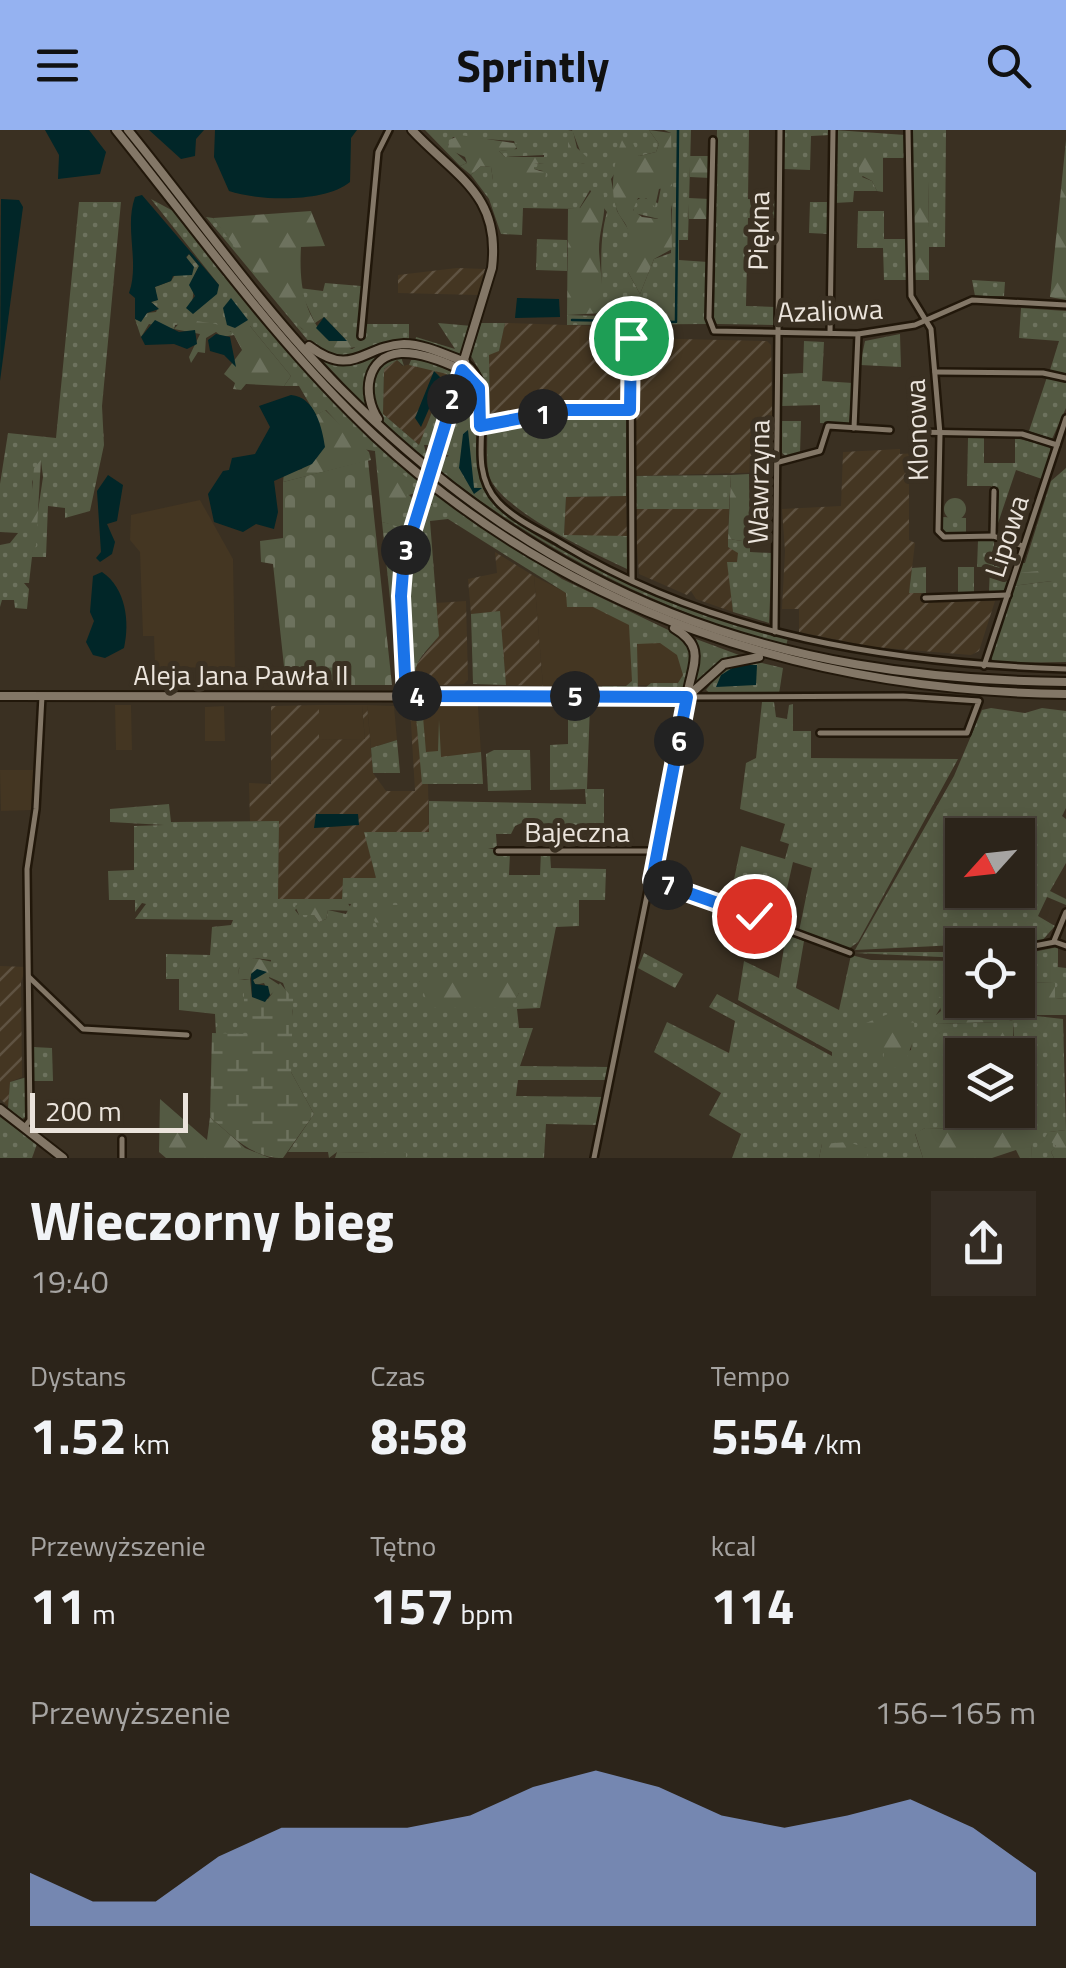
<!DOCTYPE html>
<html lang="pl">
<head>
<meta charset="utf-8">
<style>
	:root { --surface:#2c241a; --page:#342c23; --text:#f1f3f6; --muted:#a6a4a2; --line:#484139; --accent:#95b2f1 }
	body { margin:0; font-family:"Titillium Web",sans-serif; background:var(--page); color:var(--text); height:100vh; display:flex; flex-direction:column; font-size:38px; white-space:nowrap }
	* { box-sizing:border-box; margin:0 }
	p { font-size:32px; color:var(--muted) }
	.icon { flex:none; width:55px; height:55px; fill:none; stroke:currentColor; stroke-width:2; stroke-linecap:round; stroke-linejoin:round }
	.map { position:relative; height:1028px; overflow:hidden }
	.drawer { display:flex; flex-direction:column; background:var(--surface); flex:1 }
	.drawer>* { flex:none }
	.needle { width:65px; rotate:243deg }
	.tools { position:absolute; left:945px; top:688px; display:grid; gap:20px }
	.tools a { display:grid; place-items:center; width:90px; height:90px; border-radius:0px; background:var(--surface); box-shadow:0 5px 15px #0003,0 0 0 2px var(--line); font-size:50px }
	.scale { position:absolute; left:30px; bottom:25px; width:158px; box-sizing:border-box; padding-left:10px; border:5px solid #ebe4dc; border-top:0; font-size:28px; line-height:35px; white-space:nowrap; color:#ebe4dc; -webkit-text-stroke:8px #3a3022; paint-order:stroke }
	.pin { position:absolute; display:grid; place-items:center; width:85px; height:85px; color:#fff; margin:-42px; border:5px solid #fff; border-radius:50%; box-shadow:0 2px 10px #0007 }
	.km { position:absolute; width:50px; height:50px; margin:-25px; border-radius:50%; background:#222; color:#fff; font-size:28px; line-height:50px; text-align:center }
	.round { display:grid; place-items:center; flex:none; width:105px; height:105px; border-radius:0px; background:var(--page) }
	.summary { display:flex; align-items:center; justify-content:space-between; height:170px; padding:0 30px }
	h1 { font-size:55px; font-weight:700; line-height:75px }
	.figures { display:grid; grid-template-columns:repeat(3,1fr); gap:15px; height:170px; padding:10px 30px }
	.figures div { display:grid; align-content:center }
	.figures b { font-size:50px; font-weight:700 }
	.figures small { font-size:28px; font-weight:400 }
	.figures p { font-size:28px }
	.chart { height:280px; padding:20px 30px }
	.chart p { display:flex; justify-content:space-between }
	.chart svg { width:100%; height:180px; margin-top:10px; fill:var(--accent); opacity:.7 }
	header { display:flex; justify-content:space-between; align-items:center; height:130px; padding:0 30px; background:var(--accent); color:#111; font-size:45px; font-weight:700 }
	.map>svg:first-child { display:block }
</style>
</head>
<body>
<header><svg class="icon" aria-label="menu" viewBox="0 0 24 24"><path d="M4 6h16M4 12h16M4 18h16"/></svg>Sprintly<svg class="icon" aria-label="search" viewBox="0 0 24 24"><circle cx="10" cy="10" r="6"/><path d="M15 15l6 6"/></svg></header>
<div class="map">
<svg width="1066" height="1028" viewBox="0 0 1066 1028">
	<defs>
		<pattern id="industrial-furrows" width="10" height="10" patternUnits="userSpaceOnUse" patternTransform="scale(2.5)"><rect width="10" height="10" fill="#443622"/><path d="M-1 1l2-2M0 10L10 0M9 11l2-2" fill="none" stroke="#5f5342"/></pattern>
		<pattern id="green-dots" width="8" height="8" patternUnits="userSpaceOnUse" patternTransform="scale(2.5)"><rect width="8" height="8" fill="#545a43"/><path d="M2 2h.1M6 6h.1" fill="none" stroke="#6d725e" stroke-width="1.8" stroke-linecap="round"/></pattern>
		<pattern id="forest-firs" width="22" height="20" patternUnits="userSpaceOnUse" patternTransform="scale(2.5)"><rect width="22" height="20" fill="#545a43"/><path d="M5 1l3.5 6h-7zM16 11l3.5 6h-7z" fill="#6d725e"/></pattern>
		<pattern id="wetland-marsh" width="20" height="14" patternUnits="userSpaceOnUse" patternTransform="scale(2.5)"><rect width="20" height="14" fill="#545a43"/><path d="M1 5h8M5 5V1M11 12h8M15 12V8" fill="none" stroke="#6d725e"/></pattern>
		<pattern id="cemetery-stones" width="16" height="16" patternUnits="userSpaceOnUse" patternTransform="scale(2.5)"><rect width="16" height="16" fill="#545a43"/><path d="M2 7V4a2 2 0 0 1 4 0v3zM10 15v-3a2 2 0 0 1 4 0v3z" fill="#6d725e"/></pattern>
	</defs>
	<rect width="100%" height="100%" fill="#3a3022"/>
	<g fill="#443622">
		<path d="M200,370L233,429L235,538L155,537L154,506H143L140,422L130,410L131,385Z"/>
		<path d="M534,446L567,463V477H593L682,516L686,535L681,555L543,556Z"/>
		<path d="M115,575H131L132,620H116Z"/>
		<path d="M319,575H362L365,609L319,610Z"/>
		<path d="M367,575L394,576L397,610L371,618Z"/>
		<path d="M224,576L225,611H205V577Z"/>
		<path d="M415,576H478L483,654H422Z"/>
		<path d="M0,640H35L33,680L1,681Z"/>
	</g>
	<g fill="url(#industrial-furrows)">
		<path d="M457,138L485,139L478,165L398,163V145Z"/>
		<path d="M505,193L625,197L626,272L545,278L495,291L490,287L489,224L499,221Z"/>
		<path d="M637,208L767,211L771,215L773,342L634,346L633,213Z"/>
		<path d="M397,230L402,236L416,233L447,244L420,316L383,284L384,239Z"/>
		<path d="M900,319V324L917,323L916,342L909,343V410L915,413L909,463H921L923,472L995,471L979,521L971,525L873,517L799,502V479H782L785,421L782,379L841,376L843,322Z"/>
		<path d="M626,366L627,406H564L566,367Z"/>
		<path d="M634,379H729L728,417L738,422V432L728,433L733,482L696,469L691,461L687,465L639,444Z"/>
		<path d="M495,422L534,446L543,556L506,555L500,482L471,484L468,449L497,443Z"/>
		<path d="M466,471L468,550L464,554L420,556L415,536L439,506L436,473Z"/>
		<path d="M319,575V610L365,609L362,575H367L373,643L386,661H415L410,576H415L422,653L428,654L429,702H365L376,748L343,769H278L279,691H250L249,653L271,654V576Z"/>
		<path d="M0,836L26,837L21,852L22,947L10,952L8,976L0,969Z"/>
	</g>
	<g fill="url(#green-dots)" fill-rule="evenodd">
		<path d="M425,0H568V30L585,34L572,0H649L659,14L656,22L639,26L622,10L618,38L611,49L617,81L628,99L632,124L628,142L640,164L654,129L671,123L672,80L671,75L659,89L634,83L632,73L642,67L658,73L671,3L664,0H691L688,110H679V130L708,132L707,194L567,195V185L600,186C604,151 597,116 607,82L590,60L579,79L523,78L522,105L501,104L489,69L471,45L481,36L491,37L493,50L543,41L534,39V34L544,33V25L505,27L499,21L517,19L514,11L453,7L448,15L467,33L460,36Z"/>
		<path d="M717,0H749L748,69L776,71L775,88H748L746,176L775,177L774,195L717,194L713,189Z"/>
		<path d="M783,0H831L830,5L811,6L810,40L783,39Z"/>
		<path d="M835,0L905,5V28H883L882,22L862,47L872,51L877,61H854L853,72L834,73Z"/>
		<path d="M912,0H946L945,117H913V98L929,97L928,51H912Z"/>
		<path d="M151,69L175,82C252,178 326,274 421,353L418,362L409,365L415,371L399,454L402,554L399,555L382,392L399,396L375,321L362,319L326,280L316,285L299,256H284L291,246L250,196L229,202C212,192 195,192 175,195L174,199L149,194L141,207L135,189L141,191L147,183L156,182L158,178L151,172L157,170L155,157L171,151L189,124L199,136L190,155L194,157L192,174L208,171L219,155Z"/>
		<path d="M79,72H121L102,276L104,315L90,381L65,388V378L48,376L46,427H32L29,453H24L29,459L27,479L15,478L14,470H2L0,477V415L10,413L18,403L0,402V354L8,303L56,308ZM41,331L43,347L32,422V352Z"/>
		<path d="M810,72H829V104L809,103Z"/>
		<path d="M858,81H884V109H906L907,150H884L883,118H857Z"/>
		<path d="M206,87L213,88L302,199L352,219L374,207L347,211L324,187L315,193L299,158L323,161L325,153L361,156L359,206L362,194H409V212L336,230L315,219Z"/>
		<path d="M537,109L567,110V141L536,140Z"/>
		<path d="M972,150L1005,152L1004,166H975Z"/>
		<path d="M1021,178L1066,181V245L1050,240L1059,211L1019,208Z"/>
		<path d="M438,193L472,196L460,225L415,212L416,207L455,219Z"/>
		<path d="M481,193H505L499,221L489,225L490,287L495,291L487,292L486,252L471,226Z"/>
		<path d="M900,204L901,237L860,235L865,211Z"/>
		<path d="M804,211L824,212L822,251L853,253L849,294L820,293V275L782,276L783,244L803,243Z"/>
		<path d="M402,218C383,240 358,239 366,277L324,232L350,236Z"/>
		<path d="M401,227L404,236L397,230L384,239L383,284L419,315L447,244L409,235L411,230L426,229L455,244L434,315H424L428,331C402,309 367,289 373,251C375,237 387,229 401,227Z"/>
		<path d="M1047,247L1066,253V278L1052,309L1029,301Z"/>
		<path d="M471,252L477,263C479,295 470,333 486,362C519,420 722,488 788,508L786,516C656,480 542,420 436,338L438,330L449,326L441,321L461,257Z"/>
		<path d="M622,283L626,287V366L566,367L564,405L627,406V439C595,424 503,381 490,348C485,335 488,315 487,301L566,284Z"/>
		<path d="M782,291H801L800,324L787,327L782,323Z"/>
		<path d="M968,308H984V333H1015V308L1049,316L1051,321L1042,349L1016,340L995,402L999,364L991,356H967Z"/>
		<path d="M1066,338V532L994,533L990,526L1013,456L1052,451L1017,443L1021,433H1025L1051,351Z"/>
		<path d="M731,345L729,379H634V346Z"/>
		<path d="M429,359L562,449L687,509L695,526L684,560L678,563L645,558L651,553H678L683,545L677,525L660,513L637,514L638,558L604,561L602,556H626L632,551L629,495L593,477H567L566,463L448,389L430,391L439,506C427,521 406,537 420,556H429V561H414L406,455L424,374L432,375L426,366Z"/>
		<path d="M941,387L966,388V403L944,404Z"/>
		<path d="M728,409L750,412V422L772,423L769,493L733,482L727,432H737L738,423L728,417Z"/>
		<path d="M978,411H994V436H1013L1004,461H989L990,437H977Z"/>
		<path d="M926,437V463H909L912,438Z"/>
		<rect x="958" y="437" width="16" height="25"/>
		<path d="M500,481L506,555L473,554L471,484Z"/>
		<path d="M696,509L739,525L724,530L696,558L692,557L700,528Z"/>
		<path d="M750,530L783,538L779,564L712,565L706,560L724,537Z"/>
		<path d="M762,572H774L776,587L787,589L789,575L793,574V601H811V628L958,629L858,812L847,820L799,801L812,738L793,732L786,763L768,757L762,787L729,773L741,716L785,729L789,714L780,711L785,694L740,679L746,633L756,628Z"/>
		<path d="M415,575H422L426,622L438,621L439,590L441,627L481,622L483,654H422Z"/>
		<path d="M568,575H590L587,659H604V718H552V704H525L528,690L515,696L511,704H496L497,718H488L510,723L509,745H540L541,721L550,723L551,738L606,739L605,770H579V796L556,797L540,878L517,879L519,898H533L520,936L610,937L608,950H518L516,966L604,967L598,995L546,994L544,1028H406V1024L337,1022L329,1028L328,1022H288L314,984L291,942L289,902L293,881L283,853L269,847L271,830L254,828L239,838L238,849L244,850V876H251V904H216L215,884L179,880V849H166V824L210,825L212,797L231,795L233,790L135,789L146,774L142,773L135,782V770H109L108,741L134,740V696L164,695L110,692V679L169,674L171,692L279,691L278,769H342L343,748H376L364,702H429V671L586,674L585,659L550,660V615L568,614ZM305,772L351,774L346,784L328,780L326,789L319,792L314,785H299L295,780ZM419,851H518L519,863L509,878Z"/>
		<path d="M991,578L1025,583L1042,578L1066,581V678L1062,686L1066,689V733L1050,761L1066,769V775L1047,767L1038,786L1055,796L1040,813C978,813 918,817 855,820L954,646L982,580ZM962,705H1018V760H962Z"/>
		<path d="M397,610L400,643H373L371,618Z"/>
		<path d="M494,620H530L531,660L488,661L486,624Z"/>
		<path d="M786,805L804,811L796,858L839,880L851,825L871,830L962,831V870H1016L1027,885L1063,889L1066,1000L1049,1002L1056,1017L1051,1022L1054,1028H1032L1030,1000L925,998L915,1004L923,1028H867V1018L822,1014L819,1028H732L741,1004L709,985L721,963L654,922L667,892L729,923L735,891L709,877L717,864L832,926V922L738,870L744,831L779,848ZM947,868L960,878L1013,891L1018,980H962V925H999V892L936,894V885ZM914,892L911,920L885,927V920L874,917Z"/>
		<path d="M1058,817V837L1066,838V869L1054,868V853L1018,852V825Z"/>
		<path d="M962,822V828L854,823L870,822Z"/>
		<path d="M644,823L683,844L675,858L638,838Z"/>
		<path d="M33,917L52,918L53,951H34Z"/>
		<path d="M27,947V986L22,989L8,978L10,952Z"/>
		<path d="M0,987L37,1014L32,1028H0Z"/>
	</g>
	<g fill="url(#forest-firs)">
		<path d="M568,0L573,1L577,18L587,27L585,34L568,31Z"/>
		<path d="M649,0L671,3L672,56L659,59L655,77L646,68H638L633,80L642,87L658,89L662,74L671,75L672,119L654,129L640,164L628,142C627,128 631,118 628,102C627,92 620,89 617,80C609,61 614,30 622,10L632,11L639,26L656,22L659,14Z"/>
		<path d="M460,5L520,14L514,20L499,21L505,27H548L544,33L534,34V39L546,43L545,51L493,50L491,37L481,36L471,45L460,36L467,33L465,27L448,19L449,10Z"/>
		<path d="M1066,10V170L1050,167Z"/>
		<path d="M859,22H883V62L877,61L872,51L859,44Z"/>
		<path d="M690,26H711L710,48L690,47Z"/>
		<path d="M928,50L929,98H913L912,51Z"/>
		<path d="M594,57H602C609,81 599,96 599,120C600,141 604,161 603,183L567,185L568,79L580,78Z"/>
		<path d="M689,68L710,69L709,89H689Z"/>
		<path d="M311,81L325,116L301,117C299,153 303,184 329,211L375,206L377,212C359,217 340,222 323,214C290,198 237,119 213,88Z"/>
		<path d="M929,116V150H914L913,117Z"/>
		<path d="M183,189L216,194L230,202L244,193L250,196L291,246L284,256L246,254L241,260L233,259L235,253L224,244L242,220L234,205L222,207L216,202L206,208L205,223L198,222L191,233L189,227L200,204L174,199Z"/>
		<path d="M325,280L369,322L371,330L283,352L284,343L302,339L316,285Z"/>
		<path d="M375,321L411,351L399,397L382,392Z"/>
		<path d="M41,330L36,416L32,422L29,392L34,338Z"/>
		<path d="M749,344L750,412L728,409L731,345Z"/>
		<circle cx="955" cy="379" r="11"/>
		<path d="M1061,439L1052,451L1013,456L1017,443Z"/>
		<path d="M301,772H347L353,781L328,780L326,789L319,792L314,785H299L295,776Z"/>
		<path d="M384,775H398L400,783L379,800L374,790Z"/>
		<path d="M254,828L273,832L269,848L281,856L270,865L264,853L255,855L251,845L250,849L237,850L240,834Z"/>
		<path d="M419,850L519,851V863L510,878L429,877Z"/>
		<path d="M1018,852L1055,853V868L1066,869V885H1027L1016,870Z"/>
		<path d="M938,866L960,878L1013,891V925L998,923L999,892L936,894V885L941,881Z"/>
		<path d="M888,884L899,894L905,889L914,892L915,906L903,938L883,937L884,921L859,915L857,904L866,893Z"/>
		<path d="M160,969L207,1010L210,987L245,1018L270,1028H166L159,1022Z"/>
		<path d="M925,998L1031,1000L1032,1028H1020L1016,1020L992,1028H923L915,1003Z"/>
		<path d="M1066,1000V1028H1054L1051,1022L1056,1016L1045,1007L1048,1002Z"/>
		<path d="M848,1012L867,1018V1028H819L822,1014Z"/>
		<path d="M337,1022L406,1023V1028H335Z"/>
	</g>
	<path fill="url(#wetland-marsh)" d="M250,849L252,867L268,869L280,853L293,869L291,942L314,984L283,1028C252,1028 233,1007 210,987L212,903L251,904V877H244V850Z"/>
	<path fill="url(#cemetery-stones)" d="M368,330L392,555H286L273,434L261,432L260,411L283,408V352Z"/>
	<g fill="#012628">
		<path d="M45,0H89L106,22L100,44L58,49L59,25Z"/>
		<path d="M149,0H204L196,9L195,26L181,29Z"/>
		<path d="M215,0H357L351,8L350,52C325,73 259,71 229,61L214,27Z"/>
		<path d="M142,65L219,155L217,164L193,184L186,178L195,166L189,155L199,136L189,124L186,127L194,137L192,145L173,146L171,151L155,157L158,170L151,172L159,179L147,183L141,192L135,189V168L129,163C140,132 124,98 135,67Z"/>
		<path d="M1,69L19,70L23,77L0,251Z"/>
		<path d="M231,168L248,190L235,198L227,195L223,178Z"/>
		<path d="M517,168L559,169L560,187L515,188Z"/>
		<path d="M324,187L347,211H329L316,198Z"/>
		<path d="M155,190L179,202L195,200L197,214L187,219L174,214L145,215L141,207Z"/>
		<path d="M216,204L230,207L236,237L224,225L210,221L208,210Z"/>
		<path d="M434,241L442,249L421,297L415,288Z"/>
		<path d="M291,265C315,267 322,297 325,317L312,334L274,351L278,382L274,399L256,394L243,402L214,392L208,364L223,341L229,340L232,328L255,324L270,297L259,276Z"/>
		<path d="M468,300L474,358H482L474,364L459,338L463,304Z"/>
		<path d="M108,345L123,355L117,391L107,394L115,412L112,424L100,432L96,428L101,422L97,361Z"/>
		<path d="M102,442C126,458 130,492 124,518L105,528L93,525L86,512L94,491L90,482L93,446Z"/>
		<path d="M737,535H757L756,555L716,557L721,545Z"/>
		<path d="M316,684H358L359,695L314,698Z"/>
		<path d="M257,839L267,842L253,850L255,854L268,856L270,865L265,872L252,867L251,844Z"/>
	</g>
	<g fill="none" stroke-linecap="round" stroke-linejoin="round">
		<path stroke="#012628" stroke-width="2.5" d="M572,190L676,192L678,0"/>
		<g stroke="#21170a" stroke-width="10">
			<g id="street">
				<path d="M908,0L911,166L931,199L940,304L938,401L944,407L993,406L1023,416"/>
				<path d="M713,10L709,188L714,201L858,204L915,195L972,170L1066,175"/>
				<path d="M830,203L833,0"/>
				<path d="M361,206L378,22L389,0"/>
				<path d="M631,208L632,450"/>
				<path d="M465,232C505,261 459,331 498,372C515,390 541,401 562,414C714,506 891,533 1066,539"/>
				<path d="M462,240L475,250L480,263"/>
				<path d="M935,242L1043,243L1066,248"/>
				<path d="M480,296L564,280H630"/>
				<path d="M854,298L858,204"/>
				<path d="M914,302L1022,304L1057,315"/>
				<path d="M779,332L820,321L828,296L890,300"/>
				<path d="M993,406L994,361"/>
				<path d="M925,468L1008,465"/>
				<path d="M775,502L780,0"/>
				<path d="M984,536L1066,288"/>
				<path d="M498,721H657"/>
				<path d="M651,749L850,823"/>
				<path d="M1054,811L1066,782"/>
				<path d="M1018,819L1055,812L1066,816"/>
				<path d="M29,847L83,899L187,905"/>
				<path d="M24,998L30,990L27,739L36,679L42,566"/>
				<path d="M122,1009V1028"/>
				<path d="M594,1028L687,567L903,566L979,571L967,603H820"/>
			</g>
		</g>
		<g stroke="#21170a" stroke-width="12">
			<g id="secondary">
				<path d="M116,0C199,103 278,215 375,306C565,483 809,561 1066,564"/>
				<path d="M128,0C197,85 262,179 339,257C550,469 770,549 1066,552"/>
				<path d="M412,0C456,47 501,64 492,138L437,318"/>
				<path d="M309,216C353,249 362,216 404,214C424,214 446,225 465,232"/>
				<path d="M378,289C362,265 365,226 401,223C421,222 445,232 462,240"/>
				<path d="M674,498C708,518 691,536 687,567"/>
				<path d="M0,566L687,567"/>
				<path d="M406,566L402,444L420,372"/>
				<path d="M687,567L724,534L759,527"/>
				<path d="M0,979L63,1028"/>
			</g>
		</g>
		<use href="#street" stroke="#837767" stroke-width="5"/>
		<use href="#secondary" stroke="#837767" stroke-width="8"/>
		<g stroke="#21170a" stroke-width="12" stroke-linecap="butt">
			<path id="secondary-bridge" d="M420,372L437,318"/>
		</g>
		<use href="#secondary-bridge" stroke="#837767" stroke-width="8"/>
	</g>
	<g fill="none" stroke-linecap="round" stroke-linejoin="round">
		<g stroke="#fff" stroke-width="20">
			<path id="route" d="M631,208L630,280H564L480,296L479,258L462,240L404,428L401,466L406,566L687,567L652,750L754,786"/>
		</g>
		<use href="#route" stroke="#1a73e8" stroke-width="12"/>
	</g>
	<g text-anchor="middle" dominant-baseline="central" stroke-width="10" stroke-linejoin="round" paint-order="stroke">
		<g font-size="28" fill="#ebe4dc" stroke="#3a3022">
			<text transform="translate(758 101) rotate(-89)">Piękna</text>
			<text transform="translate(830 180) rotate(-2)">Azaliowa</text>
			<text transform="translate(916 300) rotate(-92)">Klonowa</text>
			<text transform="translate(758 352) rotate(-89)">Wawrzyna</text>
			<text transform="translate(1006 406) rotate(-72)">Lipowa</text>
			<text x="241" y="544">Aleja Jana Pawła II</text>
			<text x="577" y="701">Bajeczna</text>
		</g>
	</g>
</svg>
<div class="tools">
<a><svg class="needle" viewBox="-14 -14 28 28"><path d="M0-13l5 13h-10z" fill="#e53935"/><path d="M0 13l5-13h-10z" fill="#a6a4a2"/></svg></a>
<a><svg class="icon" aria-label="locate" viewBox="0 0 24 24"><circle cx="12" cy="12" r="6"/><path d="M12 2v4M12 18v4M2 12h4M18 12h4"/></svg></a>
<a><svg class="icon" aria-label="layers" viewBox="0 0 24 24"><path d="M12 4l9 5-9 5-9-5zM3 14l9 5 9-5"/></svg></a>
</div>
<div class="scale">200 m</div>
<div class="pin" style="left:631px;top:208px;background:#1e9e55"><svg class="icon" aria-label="arrive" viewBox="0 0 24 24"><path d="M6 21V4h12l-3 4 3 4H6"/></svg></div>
<div class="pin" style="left:754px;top:786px;background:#d93025"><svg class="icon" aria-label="check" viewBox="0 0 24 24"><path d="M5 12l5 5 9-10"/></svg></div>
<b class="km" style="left:543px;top:284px">1</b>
<b class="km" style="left:452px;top:269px">2</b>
<b class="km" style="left:406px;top:420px">3</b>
<b class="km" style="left:417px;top:566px">4</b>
<b class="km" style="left:575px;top:566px">5</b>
<b class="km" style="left:679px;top:611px">6</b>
<b class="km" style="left:668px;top:755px">7</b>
</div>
<section class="drawer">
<div class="summary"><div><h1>Wieczorny bieg</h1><p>19:40</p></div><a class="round"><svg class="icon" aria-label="share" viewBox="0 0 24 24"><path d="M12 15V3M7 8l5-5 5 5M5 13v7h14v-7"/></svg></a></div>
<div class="figures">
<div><p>Dystans</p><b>1.52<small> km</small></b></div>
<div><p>Czas</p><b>8:58</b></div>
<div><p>Tempo</p><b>5:54<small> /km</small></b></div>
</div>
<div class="figures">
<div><p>Przewyższenie</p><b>11<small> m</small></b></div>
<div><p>Tętno</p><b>157<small> bpm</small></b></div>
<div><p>kcal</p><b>114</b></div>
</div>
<div class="chart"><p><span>Przewyższenie</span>156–165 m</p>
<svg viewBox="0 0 160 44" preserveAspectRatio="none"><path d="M0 44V31L10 38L20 38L30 27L40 20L50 20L60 20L70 17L80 10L90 6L100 10L110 17L120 20L130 17L140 13L150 20L160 31V44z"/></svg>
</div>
</section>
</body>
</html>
